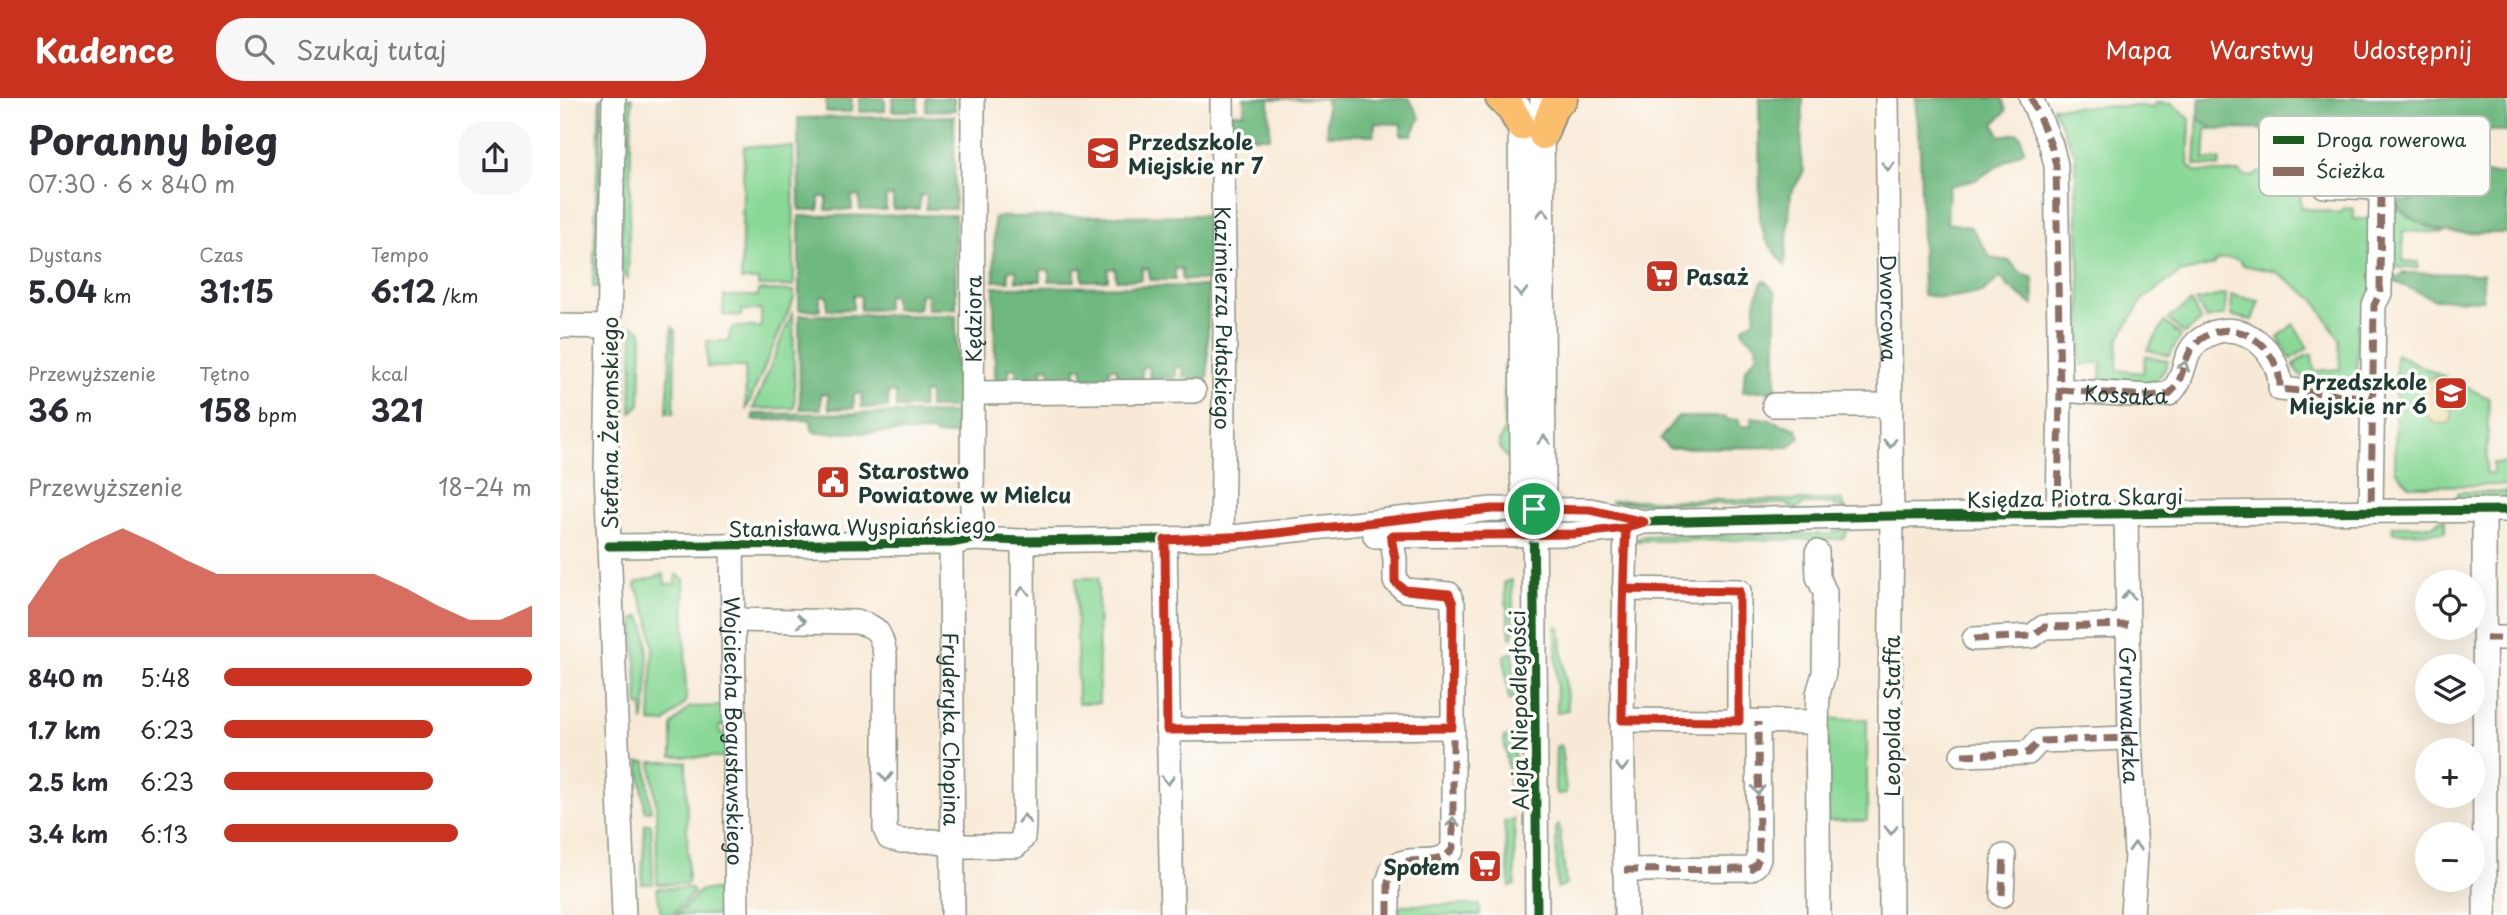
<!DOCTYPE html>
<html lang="pl">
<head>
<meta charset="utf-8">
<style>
	:root { --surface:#fff; --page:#f7f7f7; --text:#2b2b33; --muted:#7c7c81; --accent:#c8321e }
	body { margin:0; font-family:"Playpen Sans",sans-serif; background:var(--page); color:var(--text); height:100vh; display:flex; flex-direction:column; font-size:26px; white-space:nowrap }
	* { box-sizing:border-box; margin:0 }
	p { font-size:23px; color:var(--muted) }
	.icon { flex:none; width:38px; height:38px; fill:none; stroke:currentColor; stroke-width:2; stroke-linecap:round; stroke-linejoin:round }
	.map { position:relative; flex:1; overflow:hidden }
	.details { display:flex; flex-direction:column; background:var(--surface); width:560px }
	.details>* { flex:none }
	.tools { position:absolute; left:1855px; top:472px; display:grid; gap:14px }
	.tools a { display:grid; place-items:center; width:70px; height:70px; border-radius:50%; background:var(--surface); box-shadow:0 7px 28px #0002; font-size:35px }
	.pin { position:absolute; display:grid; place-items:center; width:60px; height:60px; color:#fff; margin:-30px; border:4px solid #fff; border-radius:50%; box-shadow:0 2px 7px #0007 }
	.round { display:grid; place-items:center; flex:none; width:74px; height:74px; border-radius:28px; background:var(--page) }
	.overview { display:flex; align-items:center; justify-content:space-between; height:119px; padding:0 28px }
	h1 { font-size:38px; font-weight:700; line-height:52px }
	.figures { display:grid; grid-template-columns:repeat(3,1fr); gap:10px; height:119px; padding:7px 28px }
	.figures div { display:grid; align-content:center }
	.figures b { font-size:30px; font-weight:700 }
	.figures small { font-size:19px; font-weight:400 }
	.figures p { font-size:19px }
	.chart { height:196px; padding:14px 28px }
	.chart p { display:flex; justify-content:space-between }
	.chart svg { width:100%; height:126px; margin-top:7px; fill:var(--accent); opacity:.7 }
	ul { padding:0 28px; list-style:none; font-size:23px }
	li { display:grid; grid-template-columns:112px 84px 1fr; align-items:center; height:52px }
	li i { height:18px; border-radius:9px; background:var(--accent) }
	header { display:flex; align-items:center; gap:42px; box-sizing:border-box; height:98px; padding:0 35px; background:var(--accent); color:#fff }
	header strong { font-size:33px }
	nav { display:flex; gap:38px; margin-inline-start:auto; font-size:24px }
	.search { width:490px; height:63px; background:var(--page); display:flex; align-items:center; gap:18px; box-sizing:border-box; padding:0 24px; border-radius:28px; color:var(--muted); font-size:26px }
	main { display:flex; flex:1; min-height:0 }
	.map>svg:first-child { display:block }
</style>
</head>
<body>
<header>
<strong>Kadence</strong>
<div class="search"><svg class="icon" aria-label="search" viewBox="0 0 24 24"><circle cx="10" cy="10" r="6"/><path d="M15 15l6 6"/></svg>Szukaj tutaj</div>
<nav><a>Mapa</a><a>Warstwy</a><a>Udostępnij</a></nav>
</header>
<main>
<section class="details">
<div class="overview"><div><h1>Poranny bieg</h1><p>07:30 · 6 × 840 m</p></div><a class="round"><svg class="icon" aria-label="share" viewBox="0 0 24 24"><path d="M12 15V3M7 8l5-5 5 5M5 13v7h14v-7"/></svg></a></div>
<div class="figures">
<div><p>Dystans</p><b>5.04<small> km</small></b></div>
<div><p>Czas</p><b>31:15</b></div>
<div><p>Tempo</p><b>6:12<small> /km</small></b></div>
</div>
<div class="figures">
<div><p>Przewyższenie</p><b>36<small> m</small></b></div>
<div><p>Tętno</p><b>158<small> bpm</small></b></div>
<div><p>kcal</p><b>321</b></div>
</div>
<div class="chart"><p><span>Przewyższenie</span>18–24 m</p>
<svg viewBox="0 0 160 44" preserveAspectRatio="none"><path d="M0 44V33L10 17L20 11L30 6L40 11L50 17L60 22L70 22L80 22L90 22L100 22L110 22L120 27L130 33L140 38L150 38L160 33V44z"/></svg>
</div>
<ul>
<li><b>840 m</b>5:48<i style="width:100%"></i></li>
<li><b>1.7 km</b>6:23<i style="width:68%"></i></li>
<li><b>2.5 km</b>6:23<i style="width:68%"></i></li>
<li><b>3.4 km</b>6:13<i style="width:76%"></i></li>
</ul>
</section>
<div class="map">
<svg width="1947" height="817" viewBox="0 0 1947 817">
	<rect width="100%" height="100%" fill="#fdfcf7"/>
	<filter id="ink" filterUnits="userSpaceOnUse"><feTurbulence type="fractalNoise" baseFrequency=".0143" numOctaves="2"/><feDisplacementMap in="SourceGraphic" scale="14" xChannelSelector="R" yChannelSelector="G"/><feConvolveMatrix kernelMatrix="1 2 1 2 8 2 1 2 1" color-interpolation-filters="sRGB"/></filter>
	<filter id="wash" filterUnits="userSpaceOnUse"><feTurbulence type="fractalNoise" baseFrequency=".00686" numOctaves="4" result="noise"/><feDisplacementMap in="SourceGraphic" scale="28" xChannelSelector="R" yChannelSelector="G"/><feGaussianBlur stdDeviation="1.57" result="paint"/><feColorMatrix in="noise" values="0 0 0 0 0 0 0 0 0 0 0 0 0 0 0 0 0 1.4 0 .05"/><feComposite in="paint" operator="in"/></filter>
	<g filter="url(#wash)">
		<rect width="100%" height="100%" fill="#f8e9d6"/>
		<g fill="#89d896" stroke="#548a65" stroke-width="2">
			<path d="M40,0H42L39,189H33Z"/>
			<path d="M65,0H72L68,181L61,175Z"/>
			<path d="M1595,5L1611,6L1630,20L1628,67L1635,74H1681L1682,77L1693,79L1700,74H1740L1738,85L1729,89L1730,95L1741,96V110L1781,115L1783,110L1794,111V121H1808L1809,118H1812C1813,149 1821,205 1797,229V270L1802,273L1796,285L1743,279L1735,271L1734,266L1747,257H1752L1754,273L1780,271L1779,241L1754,201L1716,174L1682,167V164C1672,159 1664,159 1654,164V167L1620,175L1583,201L1558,242L1557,272L1583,275L1586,258L1608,263C1598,297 1569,284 1540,282L1542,264L1521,267V214L1515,56L1492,9L1580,8L1594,10Z"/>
			<path d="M1638,20L1653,31H1646L1644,62H1660L1659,69L1635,67Z"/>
			<path d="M184,48L233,49L234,188H198V182H181Z"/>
			<path d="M1831,103L1849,120L1884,135L1843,133V163L1858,164V170L1830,169Z"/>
			<path d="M198,192L234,193V200L186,312L185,269H147V243H169L170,233L174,229H201V212H182L181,218L163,217L164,198H198Z"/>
			<path d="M1666,196L1665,217L1646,221L1636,203Z"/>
			<path d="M1671,197L1699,203L1692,222L1672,218Z"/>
			<path d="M1631,204L1641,223L1624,236L1608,221Z"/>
			<path d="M233,213L235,310L193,311Z"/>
			<path d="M1605,224L1621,238L1609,258L1587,252Z"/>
			<path d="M1733,226L1748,250L1731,261L1718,240Z"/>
			<path d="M67,228L65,315L58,306L59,237Z"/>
			<path d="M73,228L80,232L82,236L80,306L71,315Z"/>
			<path d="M112,229L115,232L114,315H107Z"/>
			<path d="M1836,256L1929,300L1926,375H1933V365H1947V387L1850,388L1835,372Z"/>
			<path d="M944,267H953L952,362L947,360L940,351L939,344L944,333Z"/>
			<path d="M1898,394H1947V401H1895Z"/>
			<path d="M1085,402H1281L1287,413L1272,406H1243L1237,412L1226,406L1051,405L1052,403Z"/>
			<path d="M1879,422H1885V434L1833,435L1832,428H1873Z"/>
			<path d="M1287,428L1288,433L1282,441L1075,443L1082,438L1104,437L1272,436Z"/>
			<path d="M104,476L105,486H115L116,476L124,481L126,604L105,625L90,624L93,547L89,520L75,487V485Z"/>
			<path d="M516,480H538L539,605H518Z"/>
			<path d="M952,482L954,537L952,539L950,538L944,484Z"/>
			<path d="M80,518C92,529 88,608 83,624L82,608H78L74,521Z"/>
			<path d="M996,529H1000L1008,612L997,615Z"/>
			<path d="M953,554L955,600L949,603L944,558Z"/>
			<path d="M166,608L165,627L159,628L160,635L165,636L166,659H112V627L130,609Z"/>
			<rect x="1268" y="621" width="39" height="102"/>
			<path d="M954,636L955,686L950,688L944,639Z"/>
			<path d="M1001,647L1006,695L998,697L995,691L996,649Z"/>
			<path d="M79,664H86L91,713H85Z"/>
			<path d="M91,664H126L128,786H97L96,705Z"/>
			<path d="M954,721L955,787L950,789L944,724Z"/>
			<path d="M85,726H91L93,786H82Z"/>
			<path d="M999,727L1006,786L1005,788L997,790L996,730Z"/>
			<path d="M97,790H130L134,794L112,817H101Z"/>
			<path d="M141,792H165V817H116Z"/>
			<path d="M843,807H919L920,817H838L839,810Z"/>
		</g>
		<g fill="#6eb87f" stroke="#467a5a" stroke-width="2">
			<path d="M266,0H292L291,14H266Z"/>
			<path d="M299,0H325V13L299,14Z"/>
			<path d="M333,0H358V13H332Z"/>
			<path d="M366,0H394L395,12L366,13Z"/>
			<path d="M684,0H849L860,20L852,37H841V26L815,25L814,37H767L766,0L709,1L710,39H669V15H684Z"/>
			<path d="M1199,0H1243L1241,61L1244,73L1231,95L1225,167L1206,142L1200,123Z"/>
			<path d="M1355,0H1440L1443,2L1446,13L1434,26L1440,38L1458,35L1461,38L1464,52L1415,82L1389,88L1387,125L1411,129L1431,160L1450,163L1459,174L1473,180L1474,208L1450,190L1440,179L1422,195L1384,200L1363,197L1360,49Z"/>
			<path d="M1640,0H1947V33L1653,31L1638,20Z"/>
			<path d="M394,18L395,111H366L367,98L360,97L359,111H333V98H326V112H300L299,98H292V112H266L267,99H259V112H239L238,20Z"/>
			<path d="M1848,76H1947V135C1896,135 1871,141 1831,103H1854L1855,80L1849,79Z"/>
			<path d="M395,117L396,211H367V196H360L359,211H334V198L327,197L326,211L300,212L301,198L293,197V211L267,212V198H260V212H239V118Z"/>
			<path d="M648,117V182H622V171H615V182H589V171L582,170V182H556L555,170L548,171V182L523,183L522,170L515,171V183H489V172H481V183H456V172H448L449,183H434V119Z"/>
			<path d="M1842,175L1923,176V202L1873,201L1831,182L1830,178H1840Z"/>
			<path d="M1205,183L1216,195V292L1183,294L1185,272L1198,256L1196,246L1183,234V229L1195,221V204L1202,184Z"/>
			<path d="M648,188V280H623V269H616V280H590L589,268L582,269V280H557V270H550L549,280L523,281V270H516V281H490V270H482V281H456V270L449,271V281H435L434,189Z"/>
			<path d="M239,217H396L397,310H369V295H363L362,310H336V295H328V310H302L301,295L294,296V310L269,311L268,296H261V311H240Z"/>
			<path d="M397,315V337H375L374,334L256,335L252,332L251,322H193V316Z"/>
			<path d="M1117,319H1166L1167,322L1179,321L1180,328H1191V319L1207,321L1237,331L1240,339L1229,349L1109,350L1100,341Z"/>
		</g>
		<path fill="#eeda9e" stroke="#868c69" stroke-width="2" d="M1873,278L1881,282L1884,286C1883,302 1880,301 1892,313V322L1887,326L1875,325L1864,315C1862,301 1857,286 1873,278Z"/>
	</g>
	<g filter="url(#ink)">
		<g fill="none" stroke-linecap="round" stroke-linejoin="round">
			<g stroke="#8c9385" stroke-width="26">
				<g id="minor">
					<path d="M54,0L46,372L64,817"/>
					<path id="s1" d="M662,0L665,232L662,440"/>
					<path id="s2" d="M1327,0L1332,418L1330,614L1331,817"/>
					<path d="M1471,0L1491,47L1496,67L1500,292L1498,417"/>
					<path d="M960,10L962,370L963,391L974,411L977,817"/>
					<path d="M1764,88L1821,90L1820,195L1814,207L1811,413"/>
					<path d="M0,228L49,229"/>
					<path d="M1500,292L1588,298L1609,296C1629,279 1619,252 1646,238C1682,218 1722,254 1720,291L1813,300"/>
					<path d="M413,295L634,293"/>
					<path d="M1214,307H1329"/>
					<path d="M973,407L984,390L982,0"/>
					<path d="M1924,412L1925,817"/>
					<path id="s3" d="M1566,417L1570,640L1576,756L1572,817"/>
					<path d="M815,438L1014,436L1066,430L1078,426"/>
					<path id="s4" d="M412,441L413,0"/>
					<path d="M605,442L612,817"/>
					<path id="s5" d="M391,445L393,817"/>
					<path id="s6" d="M172,447L177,817"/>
					<path d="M49,448L391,445L412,441L463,443L662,440L932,411L1030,412L1084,424L1332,418L1947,412"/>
					<path d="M1257,454L1258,479L1265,494L1264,575L1258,596L1257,624L1259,817"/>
					<path d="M1064,491L1179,493V623"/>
					<path d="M173,522L296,524C318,528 321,535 325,556V731L329,740L341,743H374L393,748H456L463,740L464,726L463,443"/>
					<path d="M1926,540H1947"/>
					<path d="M1414,541L1472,538L1484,529L1568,527"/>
					<path d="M1062,622L1257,624"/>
					<path d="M607,632L892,629"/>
					<path d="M1402,657L1468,655L1479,643L1570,640"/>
					<path d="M1064,772L1190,771L1196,767L1199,760L1198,624"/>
					<path d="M1442,797L1444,758"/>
					<path d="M828,817V784L833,769C851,755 879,772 893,750V506L889,496L845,492L835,483V461L831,438"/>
					<path d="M1066,817L1062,622L1066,430"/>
				</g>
			</g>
			<g stroke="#8c9385" stroke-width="32">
				<g id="major">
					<path d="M940,0L950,9L961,28"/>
					<path d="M983,37L993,10L1003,0"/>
				</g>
			</g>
			<use href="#minor" stroke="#fff" stroke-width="23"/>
			<use href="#major" stroke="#fabe6d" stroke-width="28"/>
			<g stroke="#8d6e63" stroke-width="7" stroke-dasharray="14 7" stroke-linecap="butt">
				<path d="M1471,0L1491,47L1496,67L1500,292L1498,417"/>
				<path d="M1764,88L1821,90L1820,195L1814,207L1811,413"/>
				<path id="s7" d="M1500,292L1588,298L1609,296C1629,279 1619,252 1646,238C1682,218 1722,254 1720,291L1813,300"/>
				<path d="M1064,491L1179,493V623"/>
				<path d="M1926,540H1947"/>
				<path d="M1414,541L1472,538L1484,529L1568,527"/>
				<path d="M607,632L892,629"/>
				<path d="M1402,657L1468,655L1479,643L1570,640"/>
				<path d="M1064,772L1190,771L1196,767L1199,760L1198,624"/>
				<path d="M1442,797L1444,758"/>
				<path d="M828,817V784L833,769C851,755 879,772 893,750V506L889,496L845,492L835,483V461L831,438"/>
			</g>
			<g stroke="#fdfcf7" stroke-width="13">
				<g id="cycleway">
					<path d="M973,407L977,817"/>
					<path d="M49,448L391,445L412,441L463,443L662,440L932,411L1030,412L1084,424L1332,418L1947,412"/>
				</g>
			</g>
			<use href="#cycleway" stroke="#1b5e20" stroke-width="9"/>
		</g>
		<defs><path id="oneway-chevron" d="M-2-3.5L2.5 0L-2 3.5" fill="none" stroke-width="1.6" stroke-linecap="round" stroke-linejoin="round" transform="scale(1.75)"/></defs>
		<g stroke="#8f9e9a">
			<use href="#oneway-chevron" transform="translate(1328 68) rotate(90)"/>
			<use href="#oneway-chevron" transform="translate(983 115) rotate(-90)"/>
			<use href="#oneway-chevron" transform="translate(961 194) rotate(90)"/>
			<use href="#oneway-chevron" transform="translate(1624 268) rotate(-72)"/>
			<use href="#oneway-chevron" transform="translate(984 342) rotate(-90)"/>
			<use href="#oneway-chevron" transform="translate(1330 345) rotate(88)"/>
			<use href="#oneway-chevron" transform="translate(463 493) rotate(-90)"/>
			<use href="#oneway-chevron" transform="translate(1568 497) rotate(-91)"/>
			<use href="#oneway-chevron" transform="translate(241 523) rotate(1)"/>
			<use href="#oneway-chevron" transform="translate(1062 669) rotate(90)"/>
			<use href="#oneway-chevron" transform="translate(326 679) rotate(90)"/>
			<use href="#oneway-chevron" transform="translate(608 682) rotate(89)"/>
			<use href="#oneway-chevron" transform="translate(1198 692) rotate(90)"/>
			<use href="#oneway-chevron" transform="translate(464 721) rotate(-89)"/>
			<use href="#oneway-chevron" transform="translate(893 724) rotate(-90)"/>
			<use href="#oneway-chevron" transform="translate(1331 732) rotate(90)"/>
			<use href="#oneway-chevron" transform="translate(1575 749) rotate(-92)"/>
		</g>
	</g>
	<g fill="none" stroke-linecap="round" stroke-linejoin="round" filter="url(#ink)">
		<g stroke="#fff" stroke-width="14">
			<path id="route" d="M974,411H932L690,438L605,442L607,632L892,629L893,506L889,496L845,492L835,484V461L831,438L1014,436L1066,430L1064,491L1179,493V623L1062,622C1063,558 1062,494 1066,430L1084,424L1030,412L974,411"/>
		</g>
		<use href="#route" stroke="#c8321e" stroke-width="9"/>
	</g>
	<defs>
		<g id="school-square" transform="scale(1.75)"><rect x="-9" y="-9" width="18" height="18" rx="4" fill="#c8321e" stroke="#fdfcf7"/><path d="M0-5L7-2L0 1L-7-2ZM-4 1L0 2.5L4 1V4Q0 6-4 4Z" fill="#fff"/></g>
		<g id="supermarket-square" transform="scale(1.75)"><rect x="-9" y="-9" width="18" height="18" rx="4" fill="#c8321e" stroke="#fdfcf7"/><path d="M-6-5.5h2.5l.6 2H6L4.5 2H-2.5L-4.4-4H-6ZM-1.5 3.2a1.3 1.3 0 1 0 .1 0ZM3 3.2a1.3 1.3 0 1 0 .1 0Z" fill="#fff"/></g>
		<g id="civic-square" transform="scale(1.75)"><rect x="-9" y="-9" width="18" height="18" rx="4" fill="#c8321e" stroke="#fdfcf7"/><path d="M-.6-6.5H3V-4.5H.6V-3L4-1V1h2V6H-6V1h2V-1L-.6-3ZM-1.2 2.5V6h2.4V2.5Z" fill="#fff"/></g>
	</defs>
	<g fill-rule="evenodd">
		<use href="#school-square" x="543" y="55"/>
		<use href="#supermarket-square" x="1102" y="178"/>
		<use href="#school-square" x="1891" y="295"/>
		<use href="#civic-square" x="273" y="384"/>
		<use href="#supermarket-square" x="925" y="768"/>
	</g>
	<g text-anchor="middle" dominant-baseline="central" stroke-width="7" stroke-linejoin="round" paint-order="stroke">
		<g font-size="21" font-weight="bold" fill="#1f3d34" stroke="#fdfcf7" text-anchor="start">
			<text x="568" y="43">Przedszkole<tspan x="568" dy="24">Miejskie nr 7</tspan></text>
			<text x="1126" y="178">Pasaż</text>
			<text x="1867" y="283" text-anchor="end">Przedszkole<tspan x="1867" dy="24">Miejskie nr 6</tspan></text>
			<text x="298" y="372">Starostwo<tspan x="298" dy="24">Powiatowe w Mielcu</tspan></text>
			<text x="900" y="768" text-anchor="end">Społem</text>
		</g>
		<g font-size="21" fill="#1f3d34" stroke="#fdfcf7">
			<text stroke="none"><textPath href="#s2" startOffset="210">Dworcowa</textPath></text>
			<text stroke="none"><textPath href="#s1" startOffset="220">Kazimierza Pułaskiego</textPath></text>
			<text stroke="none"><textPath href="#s4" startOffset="220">Kędziora</textPath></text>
			<text stroke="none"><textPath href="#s7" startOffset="66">Kossaka</textPath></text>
			<text transform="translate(49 325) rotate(-90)">Stefana Żeromskiego</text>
			<text transform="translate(1515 399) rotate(-1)">Księdza Piotra Skargi</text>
			<text transform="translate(302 428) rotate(-1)">Stanisława Wyspiańskiego</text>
			<text transform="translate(958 612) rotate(-91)">Aleja Niepodległości</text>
			<text stroke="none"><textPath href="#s3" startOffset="200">Grunwaldzka</textPath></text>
			<text transform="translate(1331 618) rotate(-90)">Leopolda Staffa</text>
			<text stroke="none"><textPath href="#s5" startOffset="186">Fryderyka Chopina</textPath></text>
			<text stroke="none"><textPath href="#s6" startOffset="186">Wojciecha Bogusławskiego</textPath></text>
		</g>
	</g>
	<rect x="1699" y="18" width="231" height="80" rx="10" fill="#fdfcf7" stroke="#bac3bc" stroke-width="2"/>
	<rect x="1713" y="38" width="31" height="8" fill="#1b5e20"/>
	<rect x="1713" y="69" width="31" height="9" fill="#8d6e63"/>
	<g font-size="19" fill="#1f3d34">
		<text x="1756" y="49">Droga rowerowa</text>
		<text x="1756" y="80">Ścieżka</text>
	</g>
</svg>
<div class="tools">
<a><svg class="icon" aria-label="locate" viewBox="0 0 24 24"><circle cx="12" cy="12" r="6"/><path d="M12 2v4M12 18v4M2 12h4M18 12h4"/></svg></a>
<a><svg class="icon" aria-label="layers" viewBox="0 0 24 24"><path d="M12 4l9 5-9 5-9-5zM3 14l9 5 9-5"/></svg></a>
<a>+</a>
<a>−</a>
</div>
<div class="pin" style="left:974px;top:411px;background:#1e9e55"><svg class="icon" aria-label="arrive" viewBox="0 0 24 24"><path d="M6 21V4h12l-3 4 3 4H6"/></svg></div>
</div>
</main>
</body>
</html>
